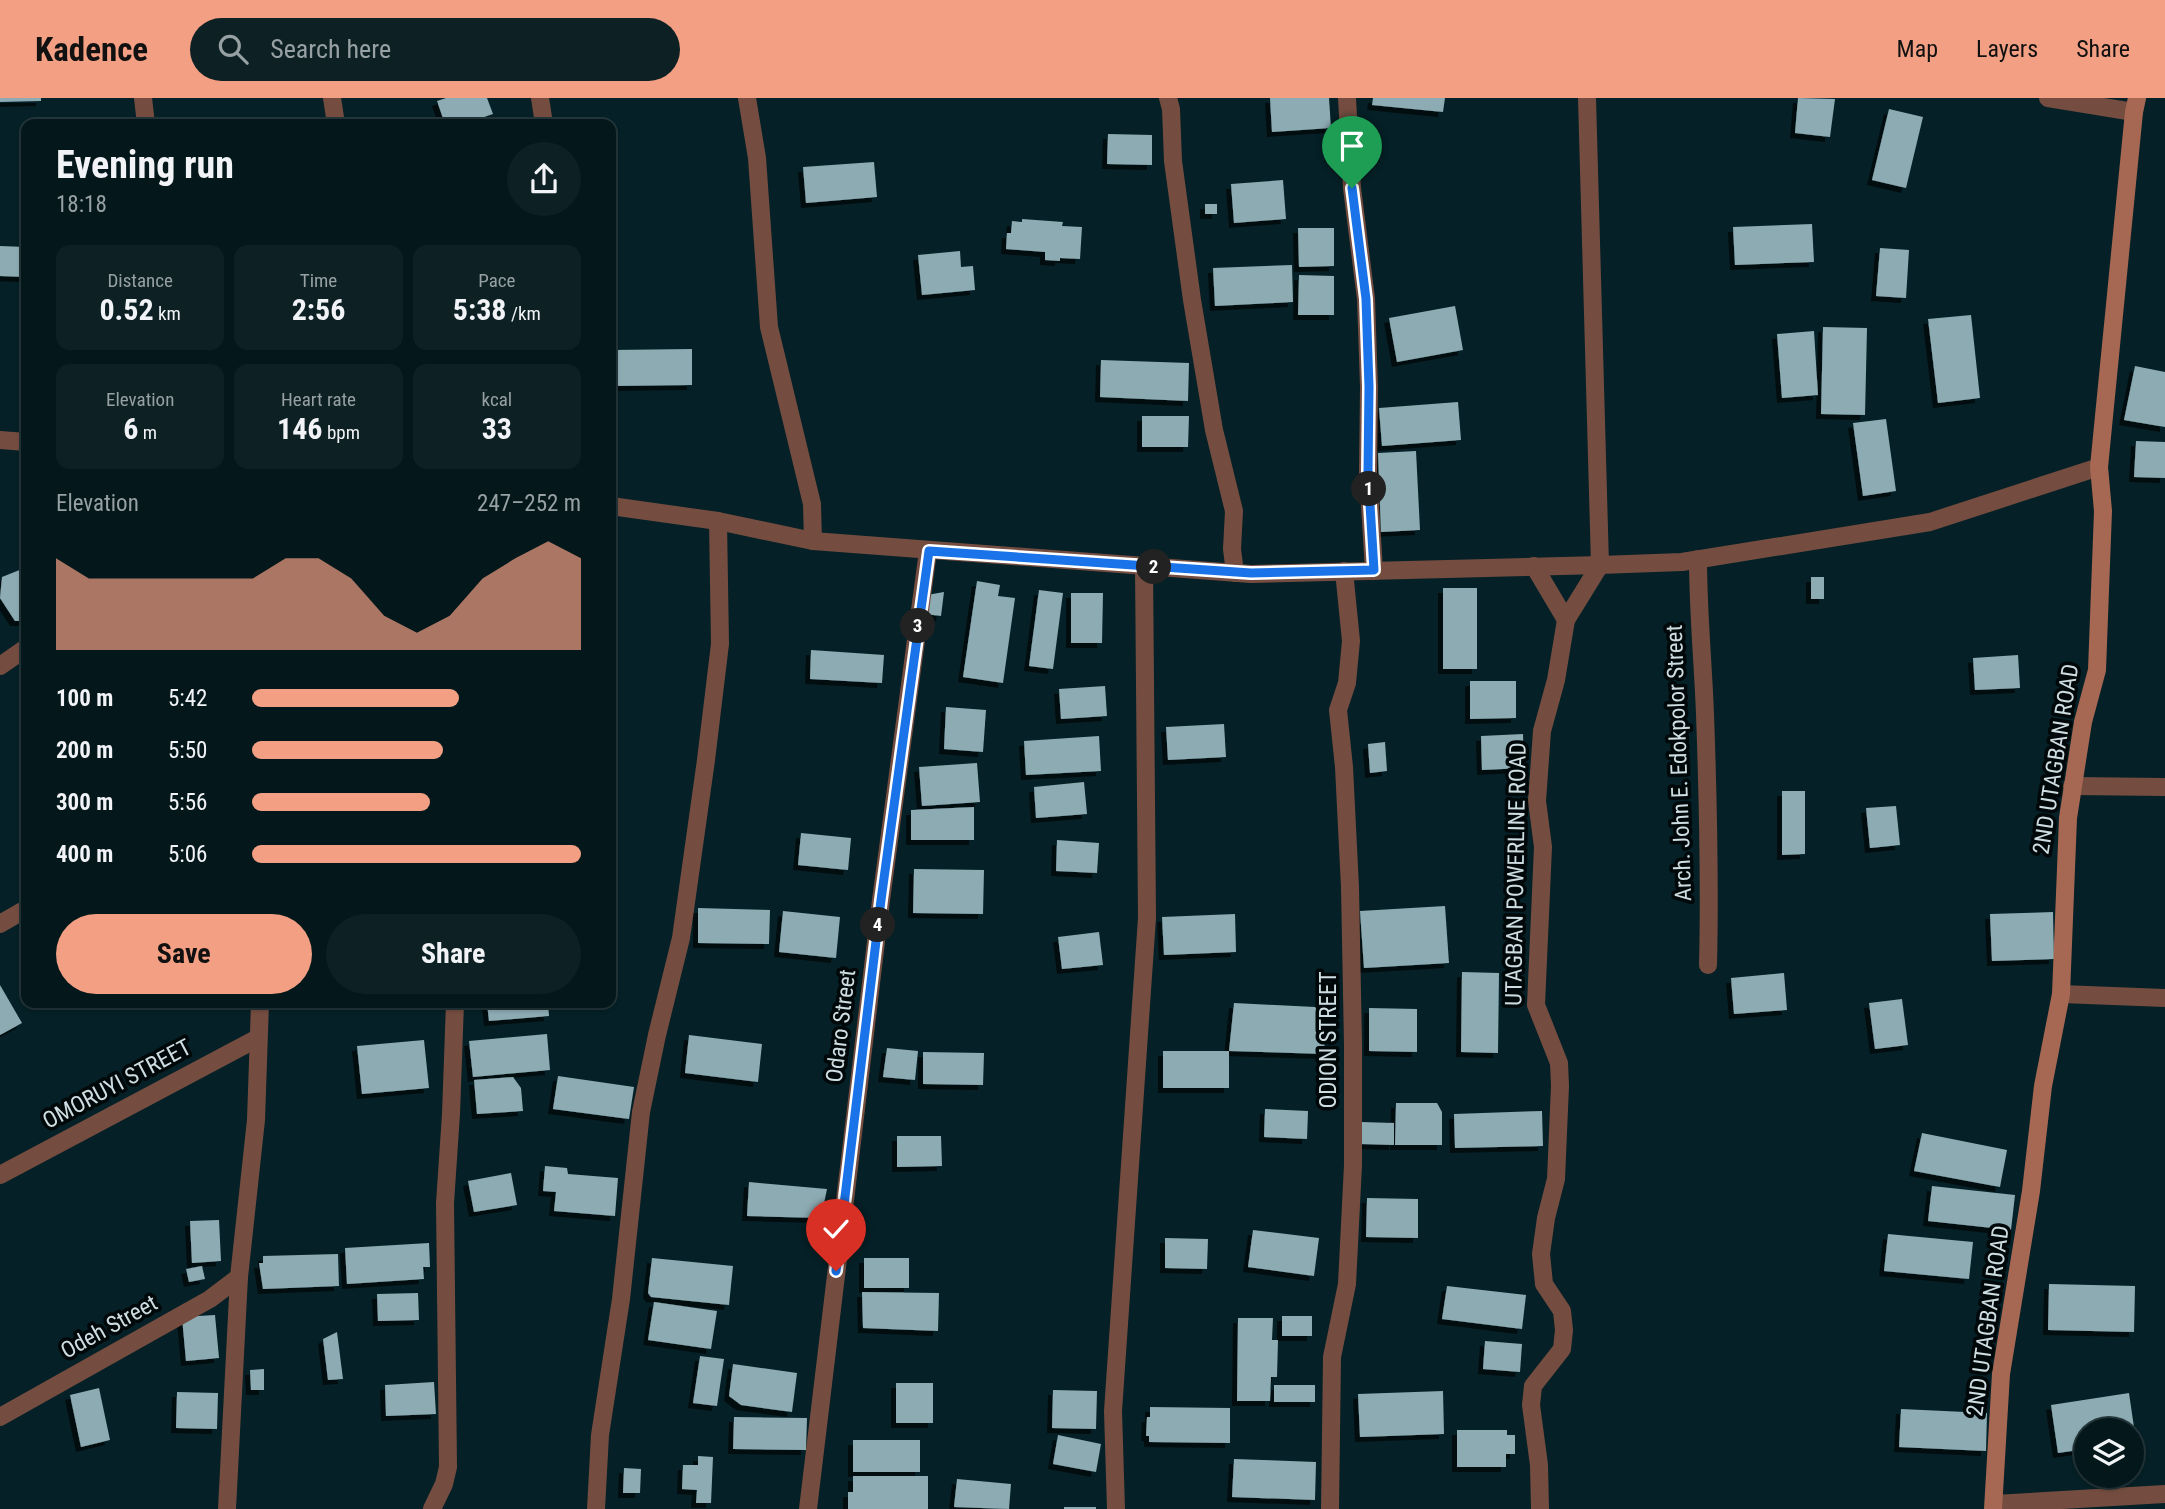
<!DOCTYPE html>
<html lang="en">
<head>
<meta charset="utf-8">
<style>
	:root { --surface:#04181c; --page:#0d2125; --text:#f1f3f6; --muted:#97a0a3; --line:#25373b; --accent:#f39f83 }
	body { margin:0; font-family:"Roboto Condensed",sans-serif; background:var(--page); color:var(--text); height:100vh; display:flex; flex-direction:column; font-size:26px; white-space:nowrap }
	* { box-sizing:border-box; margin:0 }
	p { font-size:23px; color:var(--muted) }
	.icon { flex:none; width:38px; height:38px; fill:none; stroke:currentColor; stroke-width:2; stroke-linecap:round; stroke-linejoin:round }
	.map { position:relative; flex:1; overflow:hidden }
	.drawer { position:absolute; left:21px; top:21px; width:595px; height:889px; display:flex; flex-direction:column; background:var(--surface); border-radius:14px; box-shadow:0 2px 5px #0004,0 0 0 2px var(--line) }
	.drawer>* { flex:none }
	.controls { position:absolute; left:2074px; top:1320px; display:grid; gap:14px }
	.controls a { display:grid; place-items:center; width:70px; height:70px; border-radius:50%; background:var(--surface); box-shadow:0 2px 5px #0004,0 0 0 2px var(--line); font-size:35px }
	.pin { position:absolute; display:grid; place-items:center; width:60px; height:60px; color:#fff; margin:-72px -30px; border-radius:50% 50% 50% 0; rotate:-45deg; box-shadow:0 0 7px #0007 }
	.pin .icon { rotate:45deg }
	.km { position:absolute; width:35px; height:35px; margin:-18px; border-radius:50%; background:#222; color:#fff; font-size:19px; line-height:35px; text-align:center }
	.round { display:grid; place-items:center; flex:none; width:74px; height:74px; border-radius:37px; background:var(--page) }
	.summary { display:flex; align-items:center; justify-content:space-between; height:119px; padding:0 35px }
	h1 { font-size:38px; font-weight:700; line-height:52px }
	.stats { display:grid; grid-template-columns:repeat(3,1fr); gap:10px; height:119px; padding:7px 35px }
	.stats div { display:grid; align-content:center; border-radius:14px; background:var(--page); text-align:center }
	.stats b { font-size:30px; font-weight:700 }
	.stats small { font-size:19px; font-weight:400 }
	.stats p { font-size:19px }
	.chart { height:196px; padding:14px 35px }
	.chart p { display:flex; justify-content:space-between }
	.chart svg { width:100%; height:126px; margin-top:7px; fill:var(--accent); opacity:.7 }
	.button { display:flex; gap:14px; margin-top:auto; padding:14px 35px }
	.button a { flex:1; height:80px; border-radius:42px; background:var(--accent); color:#111; font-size:28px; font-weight:700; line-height:80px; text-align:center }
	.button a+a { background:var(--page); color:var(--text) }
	ul { padding:0 35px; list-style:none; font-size:23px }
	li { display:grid; grid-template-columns:112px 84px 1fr; align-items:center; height:52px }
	li i { height:18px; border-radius:9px; background:var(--accent) }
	header { display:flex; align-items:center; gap:42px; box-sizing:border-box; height:98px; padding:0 35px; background:var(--accent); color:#111 }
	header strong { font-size:33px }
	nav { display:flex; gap:38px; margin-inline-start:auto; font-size:24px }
	.search { width:490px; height:63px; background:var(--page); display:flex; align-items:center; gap:18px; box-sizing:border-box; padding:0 24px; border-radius:38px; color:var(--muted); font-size:26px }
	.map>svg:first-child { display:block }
</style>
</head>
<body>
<header>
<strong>Kadence</strong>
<div class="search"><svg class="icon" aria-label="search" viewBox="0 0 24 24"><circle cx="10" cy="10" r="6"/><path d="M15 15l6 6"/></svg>Search here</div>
<nav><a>Map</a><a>Layers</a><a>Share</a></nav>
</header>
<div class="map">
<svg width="2165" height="1411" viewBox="0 0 2165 1411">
	<defs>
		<filter id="shadow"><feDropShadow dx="-5" dy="5" stdDeviation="0" flood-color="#0009"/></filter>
	</defs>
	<rect width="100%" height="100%" fill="#052026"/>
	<g fill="#8dabb3" filter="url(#shadow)">
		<path d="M0,0H41V3L0,4Z"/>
		<path d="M446,0H487L493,16L472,23L473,26H445L437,3Z"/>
		<path d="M1270,0H1329L1331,30L1272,34Z"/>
		<path d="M1373,0H1445L1443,14L1372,7Z"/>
		<path d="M1798,0L1835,1L1830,39L1795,35Z"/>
		<path d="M1889,11L1923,19L1906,90L1872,82Z"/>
		<path d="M1108,36L1152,37V67L1107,66Z"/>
		<path d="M874,64L877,99L806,105L803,69Z"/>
		<path d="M1283,82L1286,121L1234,125L1231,86Z"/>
		<rect x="1205" y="106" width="12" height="10"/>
		<path d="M1022,121L1063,124L1062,128L1082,129L1080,161L1060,160V163L1045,162V154L1006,151L1007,135H1011L1012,123L1022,124Z"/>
		<path d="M1812,126L1814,164L1735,167L1733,129Z"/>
		<path d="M1298,130H1334V168L1299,169Z"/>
		<path d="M0,148L26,149V179L0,178Z"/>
		<path d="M1880,150L1909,152L1906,200L1876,198Z"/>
		<path d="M960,153L961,169L973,168L975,192L922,197L918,157Z"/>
		<path d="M1292,167L1293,204L1215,208L1213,170Z"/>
		<path d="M1299,177L1334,178V217H1298Z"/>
		<path d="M1455,208L1463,252L1397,264L1389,220Z"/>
		<path d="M1971,217L1980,300L1938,305L1928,221Z"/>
		<path d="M1823,229L1867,230L1865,317L1821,316Z"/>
		<path d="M1814,233L1818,297L1782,300L1777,236Z"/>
		<path d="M692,251V287L613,288L612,252Z"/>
		<path d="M1101,262L1189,265L1188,303L1100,299Z"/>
		<path d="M2135,268L2165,274V329L2124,322Z"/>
		<path d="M1458,304L1461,342L1382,348L1379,310Z"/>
		<path d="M1142,318H1189L1188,349H1142Z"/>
		<path d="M1886,321L1896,393L1863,398L1853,325Z"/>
		<path d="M2136,343L2165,344V380L2134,379Z"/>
		<path d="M1416,353L1420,432L1381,434L1378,355Z"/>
		<path d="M22,471L26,480V523H15L0,500L2,479Z"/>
		<rect x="1811" y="479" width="13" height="22"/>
		<path d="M977,483L1000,487L998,498L1015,500L1003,585L963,579Z"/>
		<rect x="1443" y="490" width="34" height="81"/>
		<path d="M1039,492L1063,495L1053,571L1029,568Z"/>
		<path d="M944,494L941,518L925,516L927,497Z"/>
		<path d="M1071,495H1103L1102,545H1071Z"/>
		<path d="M811,552L884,557L882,585L810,581Z"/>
		<path d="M2018,557L2020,590L1975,592L1973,560Z"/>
		<path d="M1470,583H1516V620L1470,621Z"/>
		<path d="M1105,588L1107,618L1061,621L1059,591Z"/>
		<path d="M946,609L986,612L983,654L944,651Z"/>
		<path d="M1224,626L1226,659L1168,662L1166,629Z"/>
		<path d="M1523,636L1524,670L1482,672L1481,638Z"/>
		<path d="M1099,638L1101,673L1026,677L1024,643Z"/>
		<path d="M1385,644L1387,673L1370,675L1368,646Z"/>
		<path d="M977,665L980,704L922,708L919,669Z"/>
		<path d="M1084,684L1087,716L1036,720L1034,689Z"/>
		<path d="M1782,693H1805V756L1782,757Z"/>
		<path d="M1896,708L1900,747L1870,750L1866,710Z"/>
		<path d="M974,709V742H911V712Z"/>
		<path d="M801,735L851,740L848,772L798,767Z"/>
		<path d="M1057,742L1099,745L1097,775L1056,773Z"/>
		<path d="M914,771L984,772L983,816L913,815Z"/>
		<path d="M1445,808L1449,865L1364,870L1360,813Z"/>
		<path d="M698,810L770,812L769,846L698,845Z"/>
		<path d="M783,813L840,819L836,860L779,854Z"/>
		<path d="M2053,814L2054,861L1992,863L1990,816Z"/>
		<path d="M1235,816L1236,854L1164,857L1162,819Z"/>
		<path d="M1099,834L1103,867L1062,871L1058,839Z"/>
		<path d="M1462,874L1499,875L1498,955L1461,954Z"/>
		<path d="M1784,875L1787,912L1734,916L1731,880Z"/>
		<path d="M0,887L22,925L0,937Z"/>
		<path d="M1902,901L1908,947L1875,951L1869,905Z"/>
		<path d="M487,905H548L549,918L489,923Z"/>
		<path d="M1234,905L1315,909L1326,925L1324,956L1229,953Z"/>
		<path d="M1369,910L1417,911V954L1369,953Z"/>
		<path d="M547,936L550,972L473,979L469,943Z"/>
		<path d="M689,937L762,946L758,984L685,975Z"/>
		<path d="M424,942L429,990L362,996L357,948Z"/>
		<path d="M887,950L918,953L915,982L883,979Z"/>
		<rect x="1163" y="953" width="66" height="37"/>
		<path d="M923,954L984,955L983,987L923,986Z"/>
		<path d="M558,978L634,989L629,1021L553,1011Z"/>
		<path d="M513,979L521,990L523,1013L477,1016L474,982Z"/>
		<path d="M1396,1005H1437L1442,1014V1047H1395Z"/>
		<path d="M1265,1011L1308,1013L1307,1041L1264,1039Z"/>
		<path d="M1542,1013L1543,1048L1455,1050L1454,1016Z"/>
		<path d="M1361,1024L1394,1025V1047L1361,1046Z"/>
		<path d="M1922,1035L2007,1052L2000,1089L1914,1073Z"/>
		<path d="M897,1038H941L942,1068L897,1069Z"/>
		<path d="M545,1068L567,1070L568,1076L618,1080L615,1118L554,1113L556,1094L543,1093Z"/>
		<path d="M511,1075L517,1107L474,1114L468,1083Z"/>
		<path d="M749,1084L827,1091L821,1120L747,1118Z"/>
		<path d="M1932,1088L2015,1097L2011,1132L1928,1123Z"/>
		<path d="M1367,1100L1418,1101V1140L1366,1139Z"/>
		<path d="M219,1122L221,1163L192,1165L190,1123Z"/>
		<path d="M1253,1132L1319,1140L1314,1178L1248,1169Z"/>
		<path d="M1888,1136L1973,1144L1969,1181L1884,1173Z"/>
		<path d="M1165,1140L1208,1141L1207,1171L1165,1170Z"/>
		<path d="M429,1145L430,1169H423L424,1181L347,1186L345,1150Z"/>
		<path d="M338,1156L339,1188L263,1191L259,1165H263V1158Z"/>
		<path d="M652,1160L733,1168L729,1207L651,1199L648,1195Z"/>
		<rect x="864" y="1160" width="45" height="30"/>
		<path d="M202,1168L205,1181L189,1184L186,1171Z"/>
		<path d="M2049,1186L2135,1188L2134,1234L2048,1232Z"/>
		<path d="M1447,1188L1526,1197L1522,1231L1442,1221Z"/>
		<path d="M862,1194L939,1195L938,1233L863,1230Z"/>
		<path d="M418,1195L419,1222L378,1223L377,1196Z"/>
		<path d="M654,1204L717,1213L711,1251L648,1242Z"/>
		<path d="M215,1217L219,1260L186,1263L182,1219Z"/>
		<rect x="1282" y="1218" width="30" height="20"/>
		<path d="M1238,1220H1273L1272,1242H1278L1277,1279H1271L1270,1303H1237Z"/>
		<path d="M337,1234L343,1281L328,1282L323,1241Z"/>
		<path d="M1485,1243L1522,1246L1520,1274L1483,1271Z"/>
		<path d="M700,1258L724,1261L717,1308L693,1305Z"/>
		<path d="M733,1266L797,1275L792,1314L741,1307L729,1298Z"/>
		<path d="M264,1271V1292H251L250,1272Z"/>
		<path d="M434,1284L436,1316L386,1318L385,1287Z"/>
		<rect x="896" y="1285" width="37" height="40"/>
		<rect x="1274" y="1287" width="41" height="17"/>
		<path d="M99,1290L110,1342L81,1349L70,1297Z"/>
		<path d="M1053,1292L1097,1293L1096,1331L1052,1330Z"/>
		<path d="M1443,1293L1444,1336L1360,1339L1358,1296Z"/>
		<path d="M177,1294L218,1295L217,1331L176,1330Z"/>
		<path d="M2129,1295L2136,1343H2132V1332H2086V1351L2058,1355L2051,1307Z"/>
		<path d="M1150,1309L1230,1310V1345L1149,1344V1338H1146L1147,1319H1150Z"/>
		<path d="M1901,1311L1987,1315L1986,1353L1899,1349Z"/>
		<path d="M734,1319L807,1320L806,1352L733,1351Z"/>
		<path d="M1457,1332H1507V1337H1515V1356H1506V1369H1457Z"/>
		<path d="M1058,1337L1101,1346L1096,1374L1053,1366Z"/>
		<rect x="853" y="1342" width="67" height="32"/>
		<path d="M698,1358L713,1359L711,1405H696L697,1392L682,1391L683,1367H698Z"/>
		<path d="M1234,1361L1316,1364L1315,1402L1232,1399Z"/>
		<path d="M624,1370L641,1371L640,1395H623Z"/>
		<path d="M853,1378H928V1411H848V1394H853Z"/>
		<path d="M957,1381L1011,1386L1009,1411L954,1409Z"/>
		<rect x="1064" y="1409" width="32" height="2"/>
	</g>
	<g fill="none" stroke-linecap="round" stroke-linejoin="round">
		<g stroke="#744d40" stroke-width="18">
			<path d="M143,0L146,26"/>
			<path d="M332,0L336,26"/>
			<path d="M540,0L544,26"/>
			<path d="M747,0L757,60L769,229L812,406L813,443"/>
			<path d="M1168,0L1171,11L1173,63L1192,202L1214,332L1234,413L1232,451L1235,475"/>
			<path d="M1347,0L1352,90L1366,201L1369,289L1368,374L1374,473"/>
			<path d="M1587,0L1600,467"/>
			<path d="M2048,0L2134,14"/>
			<path d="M0,342L26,344"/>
			<path d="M611,408L718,423L813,443L1251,476L1600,467L1682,464L1930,424L2099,369"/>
			<path d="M1698,461C1698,513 1703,564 1705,616C1708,699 1710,783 1708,867"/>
			<path d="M1534,468L1566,522"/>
			<path d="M0,568L26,550"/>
			<path d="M2072,688L2165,689"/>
			<path d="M0,826L26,811"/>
			<path d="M2061,896L2165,900"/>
			<path d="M0,1077L258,940"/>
			<path d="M0,1319L210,1201L239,1179"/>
			<path d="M1994,1406L2165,1396"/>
			<path d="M227,1411L239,1179L256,1022L260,905"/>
			<path d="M432,1411L444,1386L448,1369L445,1105L451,1016L455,905"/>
			<path d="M596,1411L600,1337L621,1201L641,1014L657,937L681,840L706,662L720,546L718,423"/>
			<path d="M808,1411L881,802L928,453"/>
			<path d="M1116,1411L1113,1313L1147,820L1144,468"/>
			<path d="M1330,1411L1332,1259L1347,1186L1353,1067V947L1350,789L1344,669L1338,612L1347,585L1351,543L1344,473"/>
			<path d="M1540,1411L1539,1367L1531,1307L1533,1288L1562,1251L1564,1232L1562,1213L1544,1186L1541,1156L1546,1120L1556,1081L1560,988L1559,965L1536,907L1543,749L1537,703L1542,633L1556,582L1566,522L1600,467"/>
		</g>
		<path stroke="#a76853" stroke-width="18" d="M1993,1411L2001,1276L2031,1093L2043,988L2061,896L2068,720L2083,624L2097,572L2103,413L2099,369L2134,14L2137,0"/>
	</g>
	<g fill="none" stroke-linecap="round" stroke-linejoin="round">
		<g stroke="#fff" stroke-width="14">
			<path id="route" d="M836,1173L881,802L929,453L1251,475L1374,472L1368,374L1369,289L1366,201L1352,90"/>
		</g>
		<use href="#route" stroke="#1a73e8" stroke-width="9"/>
	</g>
	<g text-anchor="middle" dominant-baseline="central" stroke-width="7" stroke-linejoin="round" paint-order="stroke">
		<g font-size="23" fill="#cedde1" stroke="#01080a">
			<text transform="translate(2056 661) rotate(-81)">2ND UTAGBAN ROAD</text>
			<text transform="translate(1679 665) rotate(-92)">Arch. John E. Edokpolor Street</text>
			<text transform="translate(1516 776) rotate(-89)">UTAGBAN POWERLINE ROAD</text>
			<text transform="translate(841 928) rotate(-83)">Odaro Street</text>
			<text transform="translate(1328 942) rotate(-90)">ODION STREET</text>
			<text transform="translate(117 986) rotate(-28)">OMORUYI STREET</text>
			<text transform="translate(1988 1223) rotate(-82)">2ND UTAGBAN ROAD</text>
			<text transform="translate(109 1229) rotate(-29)">Odeh Street</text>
		</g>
	</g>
</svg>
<div class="controls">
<a><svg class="icon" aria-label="layers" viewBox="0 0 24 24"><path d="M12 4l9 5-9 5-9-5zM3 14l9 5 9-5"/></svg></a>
</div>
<div class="pin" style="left:1352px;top:90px;background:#1e9e55"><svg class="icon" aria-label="arrive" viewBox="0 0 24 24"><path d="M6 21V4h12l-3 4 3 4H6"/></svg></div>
<div class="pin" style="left:836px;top:1173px;background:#d93025"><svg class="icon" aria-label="check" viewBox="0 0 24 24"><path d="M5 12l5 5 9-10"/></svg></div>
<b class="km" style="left:1369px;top:391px">1</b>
<b class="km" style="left:1154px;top:469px">2</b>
<b class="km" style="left:918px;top:528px">3</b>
<b class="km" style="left:878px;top:827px">4</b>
<section class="drawer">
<div class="summary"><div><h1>Evening run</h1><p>18:18</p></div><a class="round"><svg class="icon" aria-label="share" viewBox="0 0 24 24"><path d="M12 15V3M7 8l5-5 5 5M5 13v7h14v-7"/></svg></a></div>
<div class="stats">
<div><p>Distance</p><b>0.52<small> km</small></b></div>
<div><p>Time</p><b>2:56</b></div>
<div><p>Pace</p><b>5:38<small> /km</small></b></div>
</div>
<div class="stats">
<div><p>Elevation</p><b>6<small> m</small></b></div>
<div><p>Heart rate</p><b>146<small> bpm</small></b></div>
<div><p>kcal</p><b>33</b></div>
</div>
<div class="chart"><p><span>Elevation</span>247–252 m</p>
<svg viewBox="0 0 160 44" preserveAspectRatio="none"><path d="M0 44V12L10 19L20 19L30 19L40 19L50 19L60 19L70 12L80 12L90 19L100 32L110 38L120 32L130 19L140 12L150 6L160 12V44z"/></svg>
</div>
<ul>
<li><b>100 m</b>5:42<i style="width:63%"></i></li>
<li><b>200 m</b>5:50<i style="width:58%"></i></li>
<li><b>300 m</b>5:56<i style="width:54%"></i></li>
<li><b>400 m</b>5:06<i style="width:100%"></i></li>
</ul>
<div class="button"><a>Save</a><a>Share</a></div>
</section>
</div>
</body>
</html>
